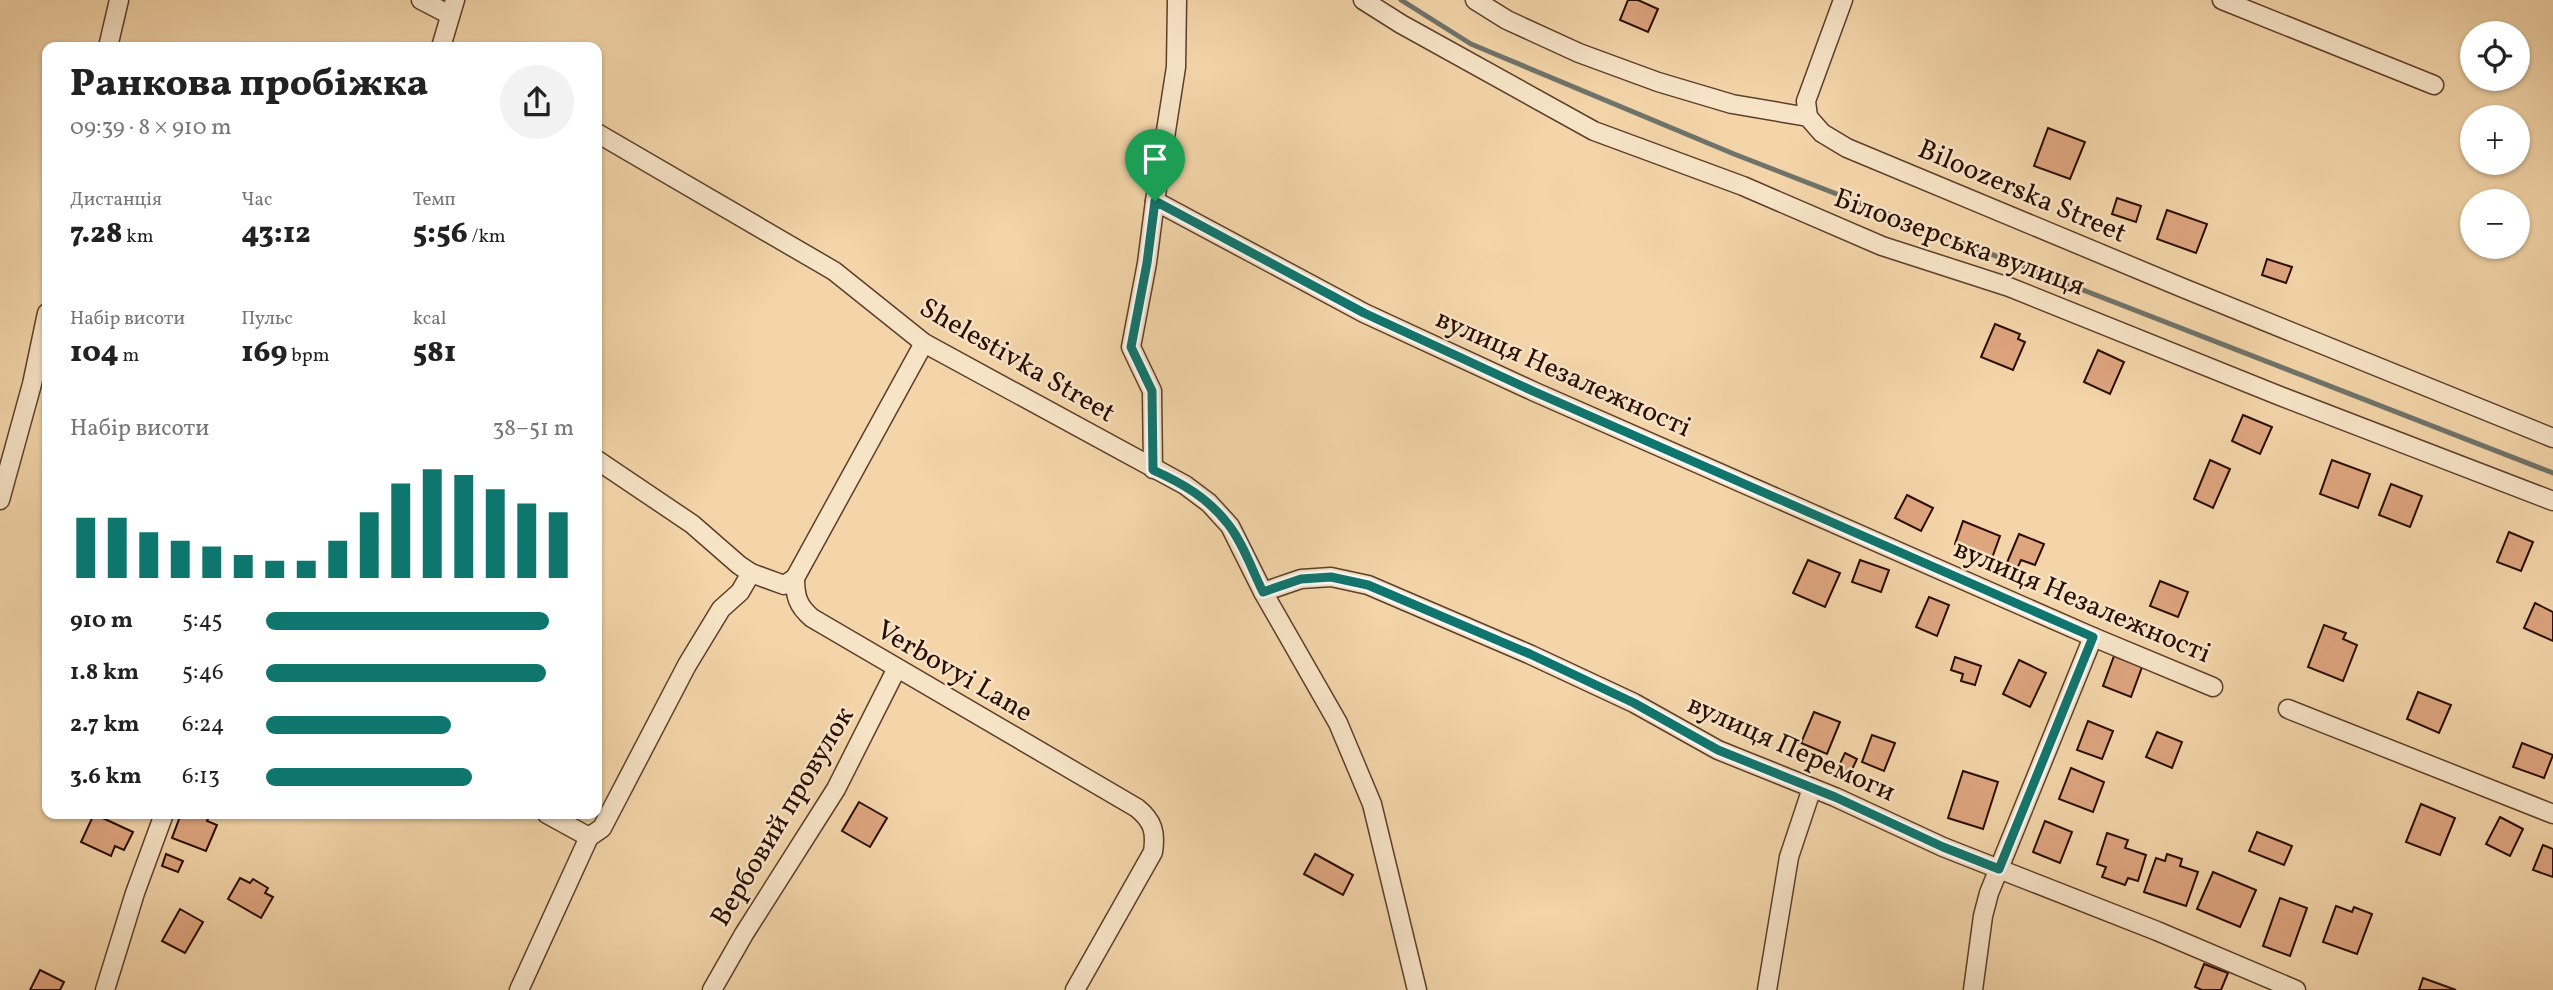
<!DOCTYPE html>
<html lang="uk">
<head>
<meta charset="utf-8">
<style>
	:root { --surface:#fff; --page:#f2f2f2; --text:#222; --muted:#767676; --accent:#0f766e }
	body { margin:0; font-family:Vollkorn,serif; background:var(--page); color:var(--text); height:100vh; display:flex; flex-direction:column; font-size:26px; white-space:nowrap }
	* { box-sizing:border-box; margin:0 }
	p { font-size:23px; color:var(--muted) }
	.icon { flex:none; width:38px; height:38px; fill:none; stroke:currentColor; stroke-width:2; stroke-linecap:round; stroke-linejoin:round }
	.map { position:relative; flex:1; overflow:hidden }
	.drawer { position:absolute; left:42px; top:42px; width:560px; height:777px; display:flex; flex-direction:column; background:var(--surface); border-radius:14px; box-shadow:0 2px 5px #0004 }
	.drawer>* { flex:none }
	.buttons { position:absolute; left:2460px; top:21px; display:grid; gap:14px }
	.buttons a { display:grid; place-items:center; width:70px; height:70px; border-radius:50%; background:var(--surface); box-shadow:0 2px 5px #0004; font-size:35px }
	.pin { position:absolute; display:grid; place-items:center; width:60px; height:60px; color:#fff; margin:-72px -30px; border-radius:50% 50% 50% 0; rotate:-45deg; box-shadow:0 0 7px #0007 }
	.pin .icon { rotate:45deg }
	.round { display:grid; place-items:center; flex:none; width:74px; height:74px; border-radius:37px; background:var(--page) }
	.overview { display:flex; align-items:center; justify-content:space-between; height:119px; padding:0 28px }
	h1 { font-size:38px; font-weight:800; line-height:52px }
	.figures { display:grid; grid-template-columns:repeat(3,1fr); gap:10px; height:119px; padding:7px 28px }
	.figures div { display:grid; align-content:center }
	.figures b { font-size:30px; font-weight:800 }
	.figures small { font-size:19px; font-weight:400 }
	.figures p { font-size:19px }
	.chart { height:196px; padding:14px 28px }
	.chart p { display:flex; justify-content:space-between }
	.chart svg { width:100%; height:126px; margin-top:7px; stroke:var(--accent); stroke-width:6 }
	ul { padding:0 28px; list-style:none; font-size:23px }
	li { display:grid; grid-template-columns:112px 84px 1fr; align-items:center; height:52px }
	li i { height:18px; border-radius:9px; background:var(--accent) }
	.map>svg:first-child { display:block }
</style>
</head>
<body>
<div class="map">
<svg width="2553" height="990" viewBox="0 0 2553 990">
	<rect width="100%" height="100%" fill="#f3d5a9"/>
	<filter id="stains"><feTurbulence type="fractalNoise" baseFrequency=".00286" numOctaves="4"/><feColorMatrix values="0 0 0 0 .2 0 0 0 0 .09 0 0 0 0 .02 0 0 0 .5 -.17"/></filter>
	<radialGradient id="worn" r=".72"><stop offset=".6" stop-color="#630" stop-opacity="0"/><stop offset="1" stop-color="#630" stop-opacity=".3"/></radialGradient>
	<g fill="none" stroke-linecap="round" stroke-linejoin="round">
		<path stroke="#6f736a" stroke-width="5" d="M1401,0L1471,44L1734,154L2553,473"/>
	</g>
	<g fill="#dea57f" stroke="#290d00" stroke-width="2">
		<path d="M1628,0H1638L1658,9L1648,32L1620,20Z"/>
		<path d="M2048,128L2085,142L2070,179L2034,166Z"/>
		<path d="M2117,198L2141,206L2136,222L2112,214Z"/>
		<path d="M2167,210L2207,224L2196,253L2157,239Z"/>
		<path d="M2267,259L2292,267L2286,283L2262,275Z"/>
		<path d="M1995,324L2020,334L2018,339L2025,342L2013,370L1981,357Z"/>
		<path d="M2098,350L2124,362L2110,394L2084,382Z"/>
		<path d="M2243,415L2272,427L2260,454L2232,441Z"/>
		<path d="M2210,460L2230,469L2213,508L2194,499Z"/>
		<path d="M2332,460L2370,474L2358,508L2320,494Z"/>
		<path d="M2391,484L2422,496L2410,527L2379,515Z"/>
		<path d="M1907,495L1933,508L1921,531L1895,518Z"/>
		<path d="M1963,521L2000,536L1992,558L1955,544Z"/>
		<path d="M2509,532L2533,542L2521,571L2497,562Z"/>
		<path d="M2019,534L2044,544L2035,565L2021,560L2017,569L2006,565Z"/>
		<path d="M1808,560L1840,573L1825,607L1793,593Z"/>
		<path d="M1860,560L1889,570L1881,592L1852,582Z"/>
		<path d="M2160,581L2188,592L2178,617L2150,606Z"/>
		<path d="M1929,597L1949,605L1937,636L1916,627Z"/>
		<path d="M2535,603L2553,612V641L2524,628Z"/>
		<path d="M2324,625L2346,633L2343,639L2357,645L2343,681L2308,667Z"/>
		<path d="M2114,656L2142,667L2131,697L2103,686Z"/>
		<path d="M1955,657L1981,666L1975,685L1961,681L1963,674L1951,670Z"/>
		<path d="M2019,660L2046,673L2030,707L2003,694Z"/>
		<path d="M2418,692L2451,705L2439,733L2407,719Z"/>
		<path d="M1814,712L1840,722L1827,754L1801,743Z"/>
		<path d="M2088,721L2113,731L2102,759L2077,750Z"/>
		<path d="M2157,732L2182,742L2172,768L2146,757Z"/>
		<path d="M1872,735L1895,743L1884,771L1862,762Z"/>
		<path d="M2522,743L2553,755L2544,778L2513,767Z"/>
		<path d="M1845,753L1857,759L1846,782L1834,776Z"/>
		<path d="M2071,768L2104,782L2093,812L2059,799Z"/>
		<path d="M1963,771L1998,782L1983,829L1948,818Z"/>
		<path d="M859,802L887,818L870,847L842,831Z"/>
		<path d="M2421,804L2455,818L2440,855L2406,842Z"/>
		<path d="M94,814L133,832L124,850L115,846L111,856L81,842Z"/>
		<path d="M181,814H210L207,821L217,825L206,851L172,838Z"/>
		<path d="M2500,817L2523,829L2510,856L2486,844Z"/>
		<path d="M2045,821L2072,832L2060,863L2033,852Z"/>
		<path d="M2257,832L2292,846L2284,865L2249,851Z"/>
		<path d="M2107,833L2128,840L2125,848L2146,855L2138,881L2128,878L2125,885L2102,877L2106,867L2097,864Z"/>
		<path d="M2543,845L2553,849V877L2533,870Z"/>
		<path d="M166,854L183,861L178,872L162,866Z"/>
		<path d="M1315,854L1353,875L1343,895L1304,874Z"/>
		<path d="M2167,854L2182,859L2180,866L2198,872L2186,906L2144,892L2156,858L2165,861Z"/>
		<path d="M2213,872L2256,890L2240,927L2197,909Z"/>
		<path d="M240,878L250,883L253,879L268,888L265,893L273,897L261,918L228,899Z"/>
		<path d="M2280,898L2307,908L2290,956L2263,946Z"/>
		<path d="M2336,906L2352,912L2354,907L2372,914L2357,954L2323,942Z"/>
		<path d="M180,909L203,922L185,953L162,941Z"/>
		<path d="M2204,964L2228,973L2221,990H2202L2195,987Z"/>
		<path d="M40,970L64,982L60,990H30Z"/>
		<path d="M2423,978L2456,990H2419Z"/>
	</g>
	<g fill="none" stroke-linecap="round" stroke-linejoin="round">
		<g stroke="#5c3f2a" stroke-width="21">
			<g id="minor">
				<path d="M421,0L450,15"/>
				<path d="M1363,0L1401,24L1594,131L1743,186L1882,246L2009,287L2280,396L2553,501"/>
				<path d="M1475,0L1507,20L1579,53L1658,82L1732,104L1808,117L1822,133L1847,148L2183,288L2553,438"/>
				<path d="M2222,0L2434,85"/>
				<path d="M108,47L119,0"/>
				<path d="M441,47L455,0"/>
				<path d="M1808,117L1806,101L1843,0"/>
				<path d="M597,133L834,271L924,343L1185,485L1209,503L1230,526L1263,592L1338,723L1372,804L1417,990"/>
				<path d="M1155,201L1176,67L1177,0"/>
				<path d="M597,460L692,524L739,565L751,573L784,585L795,578C795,597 798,606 812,618L1137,808C1153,821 1156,832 1153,852L1075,990"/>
				<path d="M1153,469L1152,391L1131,347L1147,263L1155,201L1364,313L1535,392L2093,637L2213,687"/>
				<path d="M0,500L32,384L47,313"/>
				<path d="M795,578L924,343"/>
				<path d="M1263,592L1301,579L1331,577L1368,585L1529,654L1634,703L1718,750L1835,797L1943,847L2157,931L2296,990"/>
				<path d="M2288,709L2553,814"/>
				<path d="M547,814L589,837"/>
				<path d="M105,990L135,893L164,814"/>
				<path d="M519,990L589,837L602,828L687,665L721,609L740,592L751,573"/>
				<path d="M712,990L744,934L836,789L896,670"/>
				<path d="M1767,990L1789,857L1812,788"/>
				<path d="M1973,990L1983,916L1989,893L2093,637"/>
			</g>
		</g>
		<use href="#minor" stroke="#f7e4c7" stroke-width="18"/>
	</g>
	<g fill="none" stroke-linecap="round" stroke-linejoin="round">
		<g stroke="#fff" stroke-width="14">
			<path id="route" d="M1155,201L1364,313L1535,392L2093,637L1999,869L1943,847L1835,797L1718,750L1634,703L1530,654L1368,585L1331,577L1301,579L1263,592C1252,570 1243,543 1228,524C1208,498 1182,483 1153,470L1152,391L1131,347L1147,263Z"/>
		</g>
		<use href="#route" stroke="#0f766e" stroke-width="9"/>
	</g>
	<g text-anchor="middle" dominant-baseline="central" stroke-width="5" stroke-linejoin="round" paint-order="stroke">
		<g font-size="28" fill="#290d00" stroke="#f7e4c7">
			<text transform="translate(2022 192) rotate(23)">Biloozerska Street</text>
			<text transform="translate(1959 243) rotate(20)">Білоозерська вулиця</text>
			<text transform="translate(1017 361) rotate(30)">Shelestivka Street</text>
			<text transform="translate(1563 374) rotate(24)">вулиця Незалежності</text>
			<text transform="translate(2082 602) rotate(23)">вулиця Незалежності</text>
			<text transform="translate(954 672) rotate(30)">Verbovyi Lane</text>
			<text transform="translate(1791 749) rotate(24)">вулиця Перемоги</text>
			<text transform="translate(783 817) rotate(-59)">Вербовий провулок</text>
		</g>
	</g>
	<rect width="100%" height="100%" filter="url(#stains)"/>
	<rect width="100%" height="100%" fill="url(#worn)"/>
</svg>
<div class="buttons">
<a><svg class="icon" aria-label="locate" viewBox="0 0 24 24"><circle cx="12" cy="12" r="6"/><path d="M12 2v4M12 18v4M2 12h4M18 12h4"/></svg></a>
<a>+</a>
<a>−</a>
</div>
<div class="pin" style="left:1155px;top:201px;background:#1e9e55"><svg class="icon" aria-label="arrive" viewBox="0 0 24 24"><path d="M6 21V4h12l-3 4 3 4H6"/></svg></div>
<section class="drawer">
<div class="overview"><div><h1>Ранкова пробіжка</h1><p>09:39 · 8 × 910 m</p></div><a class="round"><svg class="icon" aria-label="share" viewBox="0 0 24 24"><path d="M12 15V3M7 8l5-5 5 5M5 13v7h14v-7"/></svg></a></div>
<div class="figures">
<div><p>Дистанція</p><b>7.28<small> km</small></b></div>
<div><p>Час</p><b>43:12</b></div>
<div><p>Темп</p><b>5:56<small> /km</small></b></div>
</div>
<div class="figures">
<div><p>Набір висоти</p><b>104<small> m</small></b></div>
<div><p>Пульс</p><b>169<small> bpm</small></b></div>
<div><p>kcal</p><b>581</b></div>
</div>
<div class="chart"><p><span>Набір висоти</span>38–51 m</p>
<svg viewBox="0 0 160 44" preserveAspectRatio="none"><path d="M5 44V23M15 44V23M25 44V28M35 44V31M45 44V33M55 44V36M65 44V38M75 44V38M85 44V31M95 44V21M105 44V11M115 44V6M125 44V8M135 44V13M145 44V18M155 44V21"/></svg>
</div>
<ul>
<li><b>910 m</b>5:45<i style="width:92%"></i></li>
<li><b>1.8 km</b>5:46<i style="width:91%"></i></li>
<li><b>2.7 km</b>6:24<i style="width:60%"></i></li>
<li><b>3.6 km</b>6:13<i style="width:67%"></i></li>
</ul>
</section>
</div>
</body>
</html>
